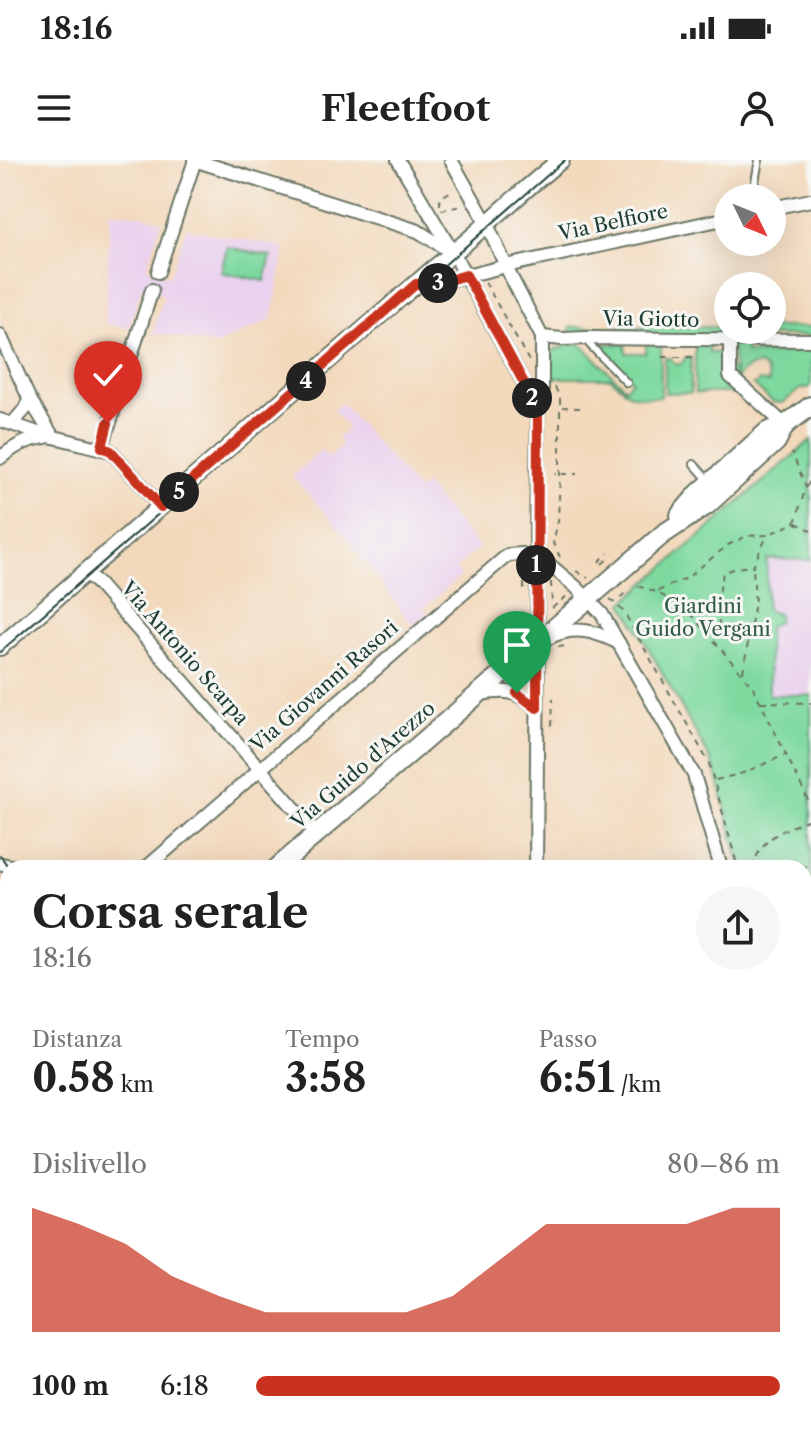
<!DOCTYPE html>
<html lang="it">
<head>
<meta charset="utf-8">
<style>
	:root { --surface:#fff; --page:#f6f6f6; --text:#222; --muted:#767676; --accent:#c8321e }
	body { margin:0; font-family:"Libre Caslon Text",serif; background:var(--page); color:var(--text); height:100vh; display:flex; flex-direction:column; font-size:30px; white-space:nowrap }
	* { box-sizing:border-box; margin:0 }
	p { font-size:26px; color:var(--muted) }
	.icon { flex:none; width:44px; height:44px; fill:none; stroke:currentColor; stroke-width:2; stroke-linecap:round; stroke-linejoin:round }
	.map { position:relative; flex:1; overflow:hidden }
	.drawer { position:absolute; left:0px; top:700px; width:812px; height:574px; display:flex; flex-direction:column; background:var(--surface); border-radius:24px 24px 0 0; box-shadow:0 8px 32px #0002 }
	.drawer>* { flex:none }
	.needle { width:52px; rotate:133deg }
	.tools { position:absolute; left:714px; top:24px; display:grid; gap:16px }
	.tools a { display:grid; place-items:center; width:72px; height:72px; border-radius:50%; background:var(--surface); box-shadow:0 8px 32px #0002; font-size:40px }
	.pin { position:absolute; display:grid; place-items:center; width:68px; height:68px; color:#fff; margin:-82px -34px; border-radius:50% 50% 50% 0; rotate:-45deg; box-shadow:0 0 8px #0007 }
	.pin .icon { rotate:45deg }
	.km { position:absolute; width:40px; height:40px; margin:-20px; border-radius:50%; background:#222; color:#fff; font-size:22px; line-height:40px; text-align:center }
	.round { display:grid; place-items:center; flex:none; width:84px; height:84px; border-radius:42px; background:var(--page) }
	.headline { display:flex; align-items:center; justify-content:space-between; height:136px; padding:0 32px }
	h1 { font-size:44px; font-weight:700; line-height:60px }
	.figures { display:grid; grid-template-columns:repeat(3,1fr); gap:12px; height:136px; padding:8px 32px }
	.figures div { display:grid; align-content:center }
	.figures b { font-size:40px; font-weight:700 }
	.figures small { font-size:22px; font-weight:400 }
	.figures p { font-size:22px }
	.chart { height:224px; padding:16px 32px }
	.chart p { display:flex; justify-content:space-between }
	.chart svg { width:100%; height:144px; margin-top:8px; fill:var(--accent); opacity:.7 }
	ul { padding:0 32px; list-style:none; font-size:26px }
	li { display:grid; grid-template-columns:128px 96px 1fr; align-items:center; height:60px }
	li i { height:20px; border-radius:10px; background:var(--accent) }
	.status { display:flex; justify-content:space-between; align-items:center; height:56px; padding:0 40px; background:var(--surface); direction:ltr }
	.status svg { height:22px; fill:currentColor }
	header { display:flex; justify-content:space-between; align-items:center; height:104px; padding:0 32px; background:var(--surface); font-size:36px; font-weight:700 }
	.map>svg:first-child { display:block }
</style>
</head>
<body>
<div class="status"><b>18:16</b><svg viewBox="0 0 49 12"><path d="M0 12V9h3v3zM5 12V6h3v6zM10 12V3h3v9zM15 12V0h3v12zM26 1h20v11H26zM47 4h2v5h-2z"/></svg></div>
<header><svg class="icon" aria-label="menu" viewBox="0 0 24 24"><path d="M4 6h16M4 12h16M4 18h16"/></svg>Fleetfoot<svg class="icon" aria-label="person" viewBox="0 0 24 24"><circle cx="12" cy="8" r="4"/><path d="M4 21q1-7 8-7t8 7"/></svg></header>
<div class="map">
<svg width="811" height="1273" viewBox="0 0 811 1273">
	<rect width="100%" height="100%" fill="#f6f6f2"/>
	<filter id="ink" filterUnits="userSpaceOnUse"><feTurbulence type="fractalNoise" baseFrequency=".0125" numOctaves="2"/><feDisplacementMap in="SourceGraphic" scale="16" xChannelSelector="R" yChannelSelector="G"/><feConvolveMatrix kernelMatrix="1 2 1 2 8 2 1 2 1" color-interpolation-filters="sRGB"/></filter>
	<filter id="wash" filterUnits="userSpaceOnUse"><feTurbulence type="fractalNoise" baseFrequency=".006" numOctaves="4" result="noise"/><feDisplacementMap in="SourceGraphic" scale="32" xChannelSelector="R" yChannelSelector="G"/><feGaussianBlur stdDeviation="1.8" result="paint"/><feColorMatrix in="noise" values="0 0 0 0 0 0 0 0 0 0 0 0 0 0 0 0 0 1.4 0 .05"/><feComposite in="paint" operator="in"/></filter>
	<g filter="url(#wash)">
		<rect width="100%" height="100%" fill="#f3d9bc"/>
		<g fill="#ead1ed">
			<path d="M110,51L143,55L162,61L147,108L170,116L186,68L200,72L201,69L207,73L285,87L272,159L216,185L168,175L152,174L164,135L142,127L129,168L105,164Z"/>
			<path d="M341,243L418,331L425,325L479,388L455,408L461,416L423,448L428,454L413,466L348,379L292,316L321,290L328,297L342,286L338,278L348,268L333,250Z"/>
			<path d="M767,399L811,400V535H769L768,468L778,461V454L766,450Z"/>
			<rect x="120" y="1266" width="73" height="7"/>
		</g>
		<g fill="#7ed99f" stroke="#4e8b6a" stroke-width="2">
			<path d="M227,87L271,96L265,121L221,112Z"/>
			<path d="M570,167H728V170H772V167H811V176H570Z"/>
			<path d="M565,184H581L625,228L632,220L596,184H625L626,193H646V184H661V237C633,237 631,238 611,218H555L551,213L552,193L557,188H564Z"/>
			<path d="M695,184H709V193L724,192L742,233H695Z"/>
			<path d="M732,184H745L746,193H774V184H776V193H794L795,184H807L811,188V226L808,228L800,229L783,243L773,242L753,225L757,224L759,221L769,223C766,196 748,205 735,219Z"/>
			<path d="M665,198H671L673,202L678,205L683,202L685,198H691V233H665Z"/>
			<path d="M811,280V400L767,399L766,450L778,454V461L768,468L769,535H811V954L804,930V708H741L716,613L707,593L623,443Z"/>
		</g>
	</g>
	<g filter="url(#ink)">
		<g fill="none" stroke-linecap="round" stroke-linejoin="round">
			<g stroke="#697464" stroke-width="10">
				<g id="service">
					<path d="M752,38L759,0"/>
					<path d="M587,179L589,184L627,223"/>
					<path d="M694,304L710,322"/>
					<path d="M0,1222H8"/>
				</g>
			</g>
			<g stroke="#697464" stroke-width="16">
				<g id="minor">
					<path d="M194,0L418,71L451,92"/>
					<path d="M398,0L455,96L538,249"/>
					<path d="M451,0L486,62L511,117L542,177V229L538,249L536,377L538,484L536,708"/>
					<path d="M772,48L811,40"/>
					<path d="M158,112L195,0"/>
					<path d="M416,124L442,122L506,106L728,58"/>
					<path d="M0,175L29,238L53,277"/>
					<path d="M542,177L562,179L587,178L811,180"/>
					<path d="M730,179V216L785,265"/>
					<path d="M0,260L38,273L111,291L161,347"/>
					<path d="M12,264L27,247L29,238"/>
					<path d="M102,287L152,130"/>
					<path d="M0,298C14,287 27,279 46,277"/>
					<path d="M85,412L98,424L317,674"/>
					<path d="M550,477C575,465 595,471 619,483"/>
					<path d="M479,534C507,530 514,529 537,548"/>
					<path d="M2,704L21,708"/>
					<path d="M146,708L503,399L508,395L522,394L544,400L576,427L602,454L694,615L721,708"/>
					<path d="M0,916L8,929"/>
					<path d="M0,941L8,945"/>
					<path d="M804,1007L811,1031"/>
					<path d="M0,1104H8"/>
					<path d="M804,1108H811"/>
					<path d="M217,1266L218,1273"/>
					<path d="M533,1266V1273"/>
					<path d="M51,1273V1266"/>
					<path d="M200,1273L201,1266"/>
				</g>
			</g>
			<g stroke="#697464" stroke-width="20">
				<path id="tertiary" d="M0,487L433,109C478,75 517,34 561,0"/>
			</g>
			<g stroke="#697464" stroke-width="22">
				<g id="secondary">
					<path d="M680,355L698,334L767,272L785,265L811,246"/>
					<path d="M277,708L662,375L707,345L776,282L785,265"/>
					<path d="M0,820L8,814"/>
					<path d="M0,843L8,838"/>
					<path d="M396,1266L401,1273"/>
				</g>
			</g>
			<g stroke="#697464" stroke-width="2" stroke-dasharray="6 6" stroke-linecap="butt">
				<path d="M440,45V38L453,30"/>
				<path d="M441,50L462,46"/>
				<path d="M485,122L529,201"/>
				<path d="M663,197H694"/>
				<path d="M555,227L560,238V314L558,361L553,383L560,397"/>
				<path d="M562,247L580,248"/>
				<path d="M555,314H557"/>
				<path d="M562,314H577"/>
				<path d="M807,326L811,320"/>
				<path d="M796,363L811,370"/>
				<path d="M599,402L608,393"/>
				<path d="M602,404L611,396"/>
				<path d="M576,411L588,418"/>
				<path d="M551,422L552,445"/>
				<path d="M524,423V433"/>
				<path d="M638,426L656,432L688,450L753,527L811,646"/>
				<path d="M658,431L687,418L728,385L747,376L767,375L795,363L806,327L792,293"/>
				<path d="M620,438L627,431"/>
				<path d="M610,439L624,452L709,603L738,708"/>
				<path d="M552,448L567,436"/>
				<path d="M521,470L522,446"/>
				<path d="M710,475L719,467L718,439L723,413L735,408L753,406L767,376"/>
				<path d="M558,487L567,486"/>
				<path d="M743,512L755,442L753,408"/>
				<path d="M761,542L811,543"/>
				<path d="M552,566L553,538"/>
				<path d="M716,620L743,613L785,595"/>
				<path d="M752,708C763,674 782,672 811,658"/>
				<path d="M801,708L811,705"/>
				<path d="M804,765H811"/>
				<path d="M804,829L811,831"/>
				<path d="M804,921L811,916"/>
				<path d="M804,944L811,969"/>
			</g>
			<use href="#service" stroke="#fff" stroke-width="6"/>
			<use href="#minor" stroke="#fff" stroke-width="12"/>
			<use href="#tertiary" stroke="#fff" stroke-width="16"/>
			<use href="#secondary" stroke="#fff" stroke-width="18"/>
			<g stroke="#1f3d34" stroke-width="2">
				<path d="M0,492L565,0"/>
				<path d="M0,695L9,708"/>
				<path d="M393,1266L398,1273"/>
			</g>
		</g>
	</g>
	<g fill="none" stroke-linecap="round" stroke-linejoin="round" filter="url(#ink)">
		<g stroke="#fff" stroke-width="16">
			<path id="route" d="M108,263L102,287L111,291L161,347L416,124L442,122L466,115L538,249L537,548L517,533"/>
		</g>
		<use href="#route" stroke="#c8321e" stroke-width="10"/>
	</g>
	<g text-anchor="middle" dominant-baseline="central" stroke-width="6" stroke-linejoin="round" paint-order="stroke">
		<g font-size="20" fill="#1f3d34" stroke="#f6f6f2">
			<text transform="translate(613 62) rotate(-12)">Via Belfiore</text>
			<text transform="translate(651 159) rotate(1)">Via Giotto</text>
			<text transform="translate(185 493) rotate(49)">Via Antonio Scarpa</text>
			<text transform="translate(324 526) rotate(-41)">Via Giovanni Rasori</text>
			<text transform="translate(363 605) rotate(-41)">Via Guido d'Arezzo</text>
		</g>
		<g font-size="20" fill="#325c49" stroke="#f6f6f2">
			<text x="703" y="446">Giardini<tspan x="703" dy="23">Guido Vergani</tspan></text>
		</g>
	</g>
</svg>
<div class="tools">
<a><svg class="needle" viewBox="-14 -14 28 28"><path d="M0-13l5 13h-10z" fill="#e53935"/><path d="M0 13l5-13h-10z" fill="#767676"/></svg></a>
<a><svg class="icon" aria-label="locate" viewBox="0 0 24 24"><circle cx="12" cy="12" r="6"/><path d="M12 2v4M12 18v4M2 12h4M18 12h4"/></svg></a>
</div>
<div class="pin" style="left:517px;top:533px;background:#1e9e55"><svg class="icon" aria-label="arrive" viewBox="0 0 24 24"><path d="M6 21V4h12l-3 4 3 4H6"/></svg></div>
<div class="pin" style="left:108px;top:263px;background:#d93025"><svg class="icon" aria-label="check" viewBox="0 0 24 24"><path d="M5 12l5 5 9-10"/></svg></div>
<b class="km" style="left:536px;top:405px">1</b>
<b class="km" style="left:532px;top:238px">2</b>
<b class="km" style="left:438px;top:123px">3</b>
<b class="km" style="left:306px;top:221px">4</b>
<b class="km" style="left:179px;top:332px">5</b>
<section class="drawer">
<div class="headline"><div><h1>Corsa serale</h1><p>18:16</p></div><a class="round"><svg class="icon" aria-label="share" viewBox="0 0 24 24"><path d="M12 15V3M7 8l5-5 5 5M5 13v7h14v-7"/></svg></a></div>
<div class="figures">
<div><p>Distanza</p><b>0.58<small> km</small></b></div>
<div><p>Tempo</p><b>3:58</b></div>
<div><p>Passo</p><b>6:51<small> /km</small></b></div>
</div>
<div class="chart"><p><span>Dislivello</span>80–86 m</p>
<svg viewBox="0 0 160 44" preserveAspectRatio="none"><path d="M0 44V6L10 11L20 17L30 27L40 33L50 38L60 38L70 38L80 38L90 33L100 22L110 11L120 11L130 11L140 11L150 6L160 6V44z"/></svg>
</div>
<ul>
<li><b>100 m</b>6:18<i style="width:100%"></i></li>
</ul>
</section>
</div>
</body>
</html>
